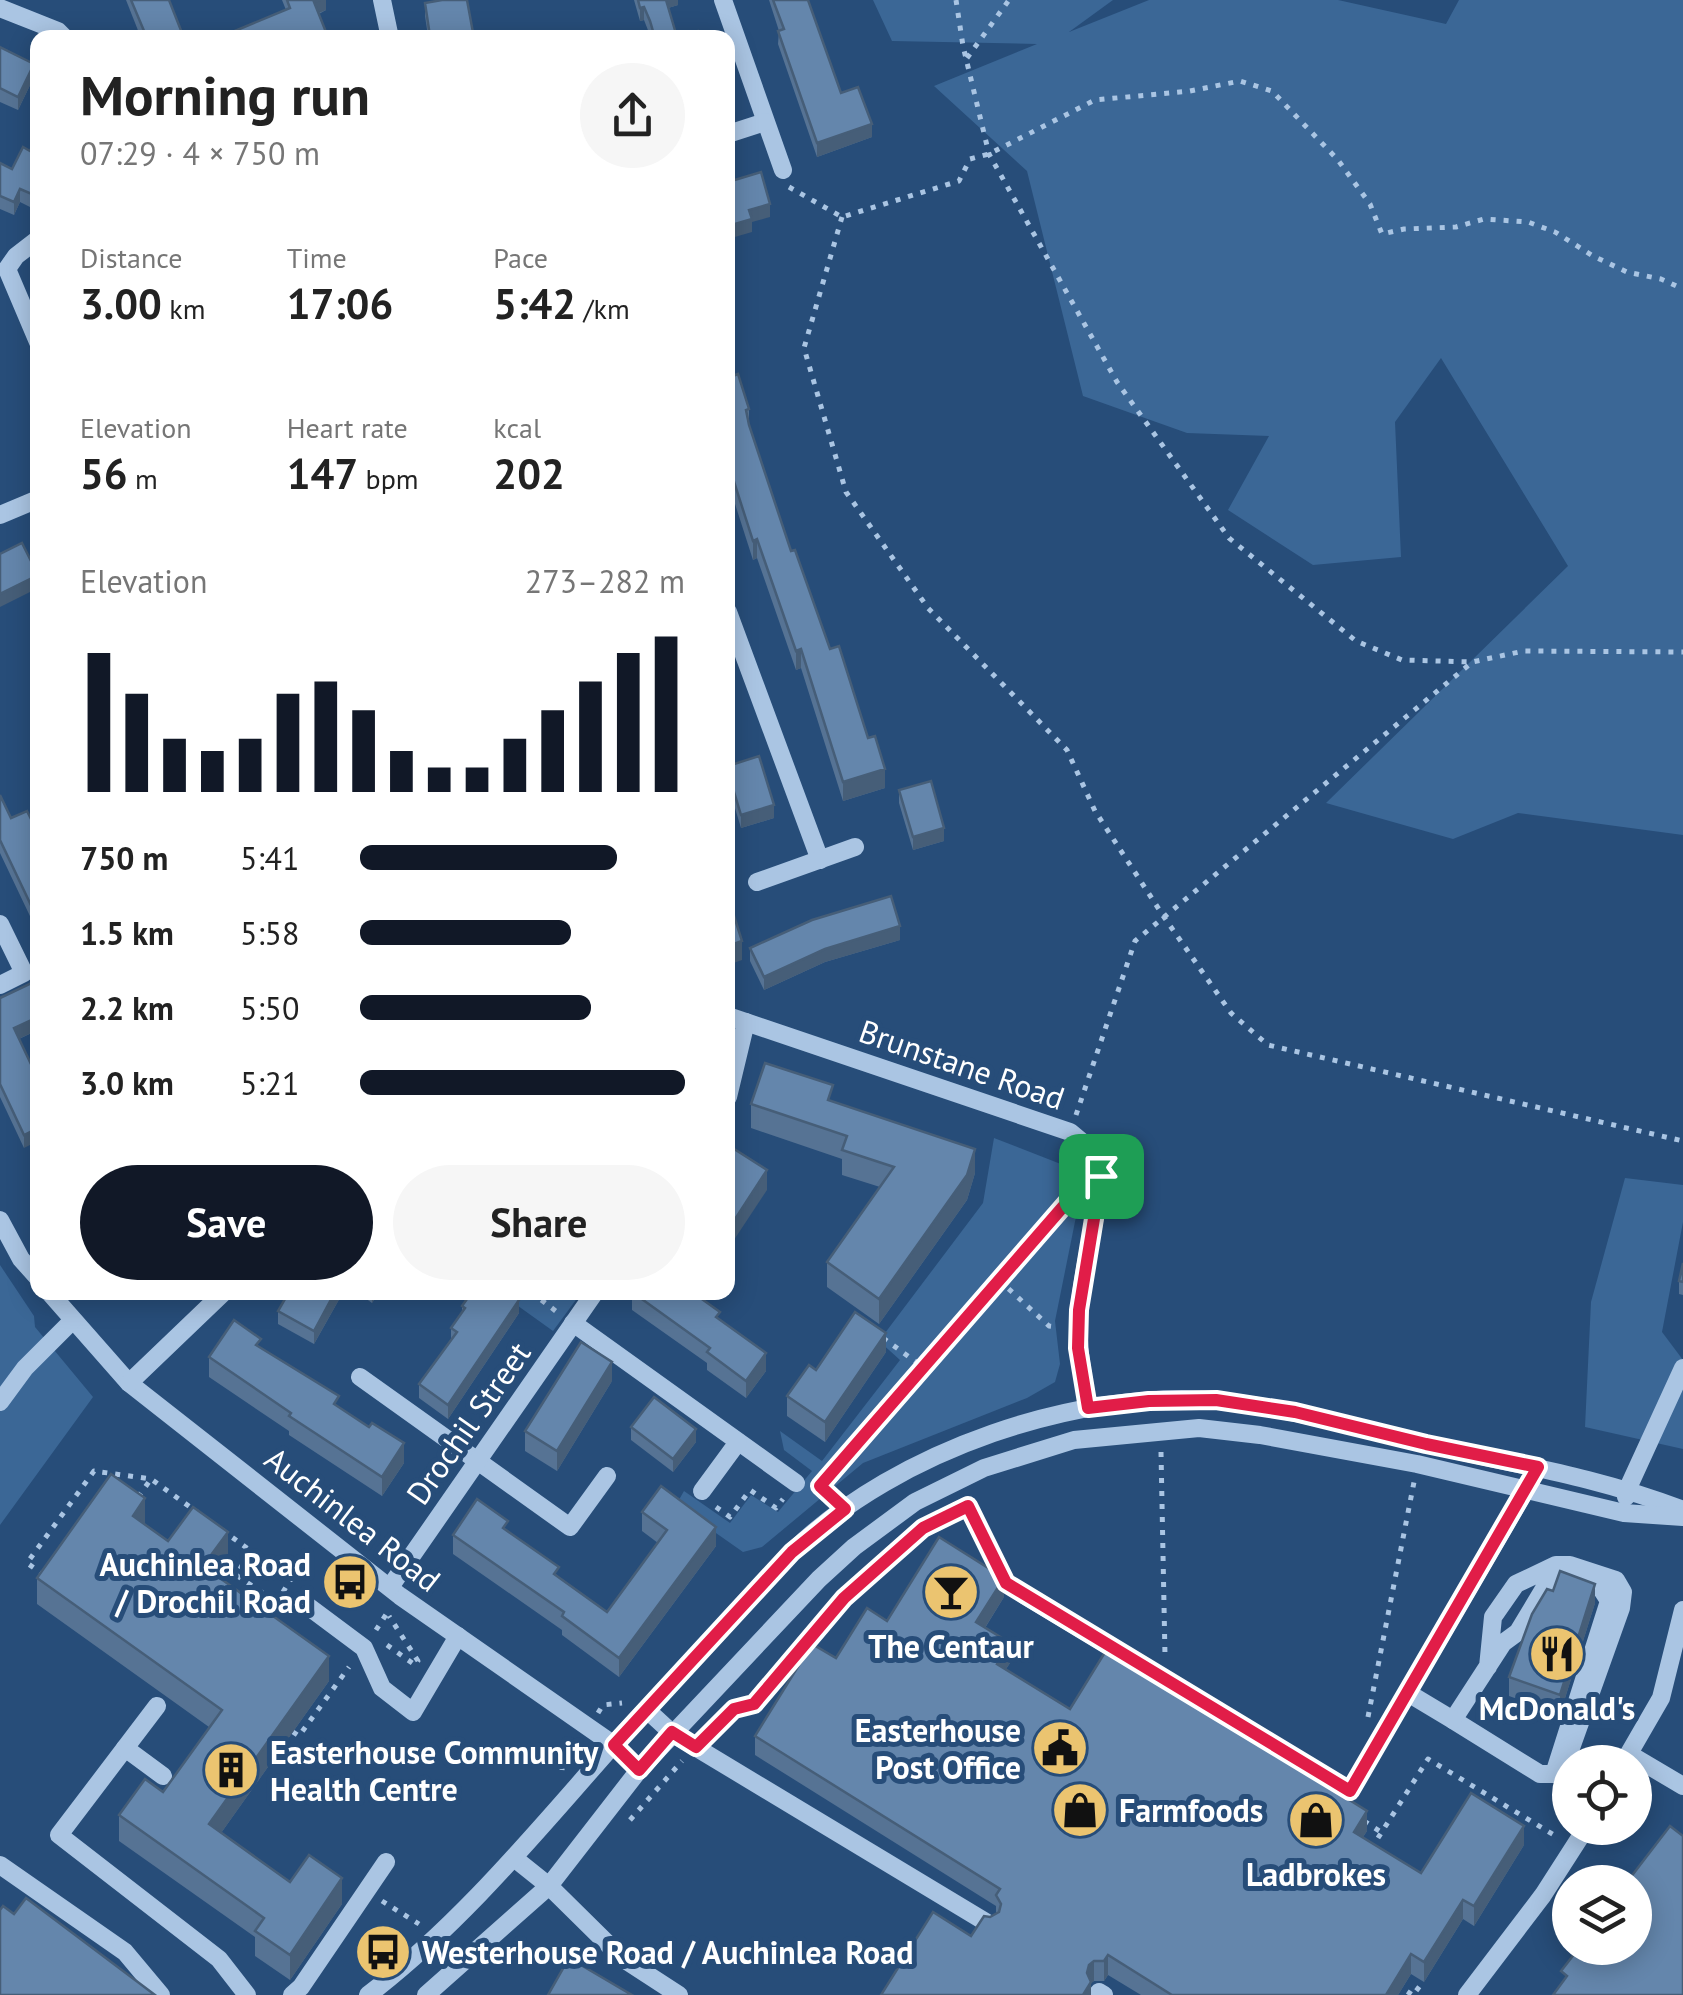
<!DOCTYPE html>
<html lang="en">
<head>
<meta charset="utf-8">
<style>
	:root { --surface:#fff; --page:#f6f6f6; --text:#222; --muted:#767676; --accent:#111827 }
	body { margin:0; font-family:"PT Sans",sans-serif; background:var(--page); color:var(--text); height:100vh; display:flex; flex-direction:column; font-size:38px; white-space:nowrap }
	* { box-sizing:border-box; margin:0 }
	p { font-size:32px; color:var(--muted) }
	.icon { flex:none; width:55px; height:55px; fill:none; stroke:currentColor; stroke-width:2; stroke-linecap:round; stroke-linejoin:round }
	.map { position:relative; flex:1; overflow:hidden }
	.drawer { position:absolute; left:30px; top:30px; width:705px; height:1270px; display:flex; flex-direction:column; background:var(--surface); border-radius:20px; box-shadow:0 5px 25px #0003 }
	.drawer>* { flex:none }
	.controls { position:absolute; left:1552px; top:1745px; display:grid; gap:20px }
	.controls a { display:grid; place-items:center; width:100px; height:100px; border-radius:50%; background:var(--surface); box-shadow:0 5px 25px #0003; font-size:50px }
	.pin { position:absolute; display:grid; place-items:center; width:85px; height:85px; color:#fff; margin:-42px; border-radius:20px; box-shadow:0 5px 15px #0006 }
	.round { display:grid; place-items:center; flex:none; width:105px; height:105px; border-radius:52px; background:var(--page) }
	.overview { display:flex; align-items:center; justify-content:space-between; height:170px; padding:0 50px }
	h1 { font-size:55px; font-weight:700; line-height:75px }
	.metrics { display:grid; grid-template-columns:repeat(3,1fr); gap:15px; height:170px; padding:10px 50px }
	.metrics div { display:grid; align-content:center }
	.metrics b { font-size:42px; font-weight:700 }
	.metrics small { font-size:28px; font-weight:400 }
	.metrics p { font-size:28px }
	.chart { height:280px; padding:20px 50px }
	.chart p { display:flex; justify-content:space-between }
	.chart svg { width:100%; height:180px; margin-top:10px; stroke:var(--accent); stroke-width:6 }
	.button { display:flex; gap:20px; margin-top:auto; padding:20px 50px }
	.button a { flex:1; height:115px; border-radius:60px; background:var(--accent); color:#fff; font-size:40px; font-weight:700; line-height:115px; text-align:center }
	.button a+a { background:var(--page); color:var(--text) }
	ul { padding:0 50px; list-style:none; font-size:32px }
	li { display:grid; grid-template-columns:160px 120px 1fr; align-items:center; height:75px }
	li i { height:25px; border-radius:12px; background:var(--accent) }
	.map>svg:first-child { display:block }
</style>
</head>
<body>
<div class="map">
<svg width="1683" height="1995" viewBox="0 0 1683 1995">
	<rect width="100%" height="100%" fill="#274d79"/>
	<g fill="#3b6796">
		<path d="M873,0H1113L1069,32L1149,0H1338L1446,24L1459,0H1683V835L1518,813L1453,839L1326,803L1568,566L1441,358L1395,422L1401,557L1313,565L1228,510L1269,436L1187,433L1083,396L1027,171L934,86L1037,44L892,41Z"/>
		<path d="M994,1138L1071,1168L1082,1187L1055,1321L1060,1364L1055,1382L1027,1398L863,1463L762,1547L743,1552L676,1505L684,1491L730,1523L751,1495L778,1512L812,1471L784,1450L780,1431L822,1461L900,1360L879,1341L983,1203Z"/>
		<path d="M1625,1178L1683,1185V1222L1662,1332L1683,1360V1449L1585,1427L1591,1302Z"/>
		<path d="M0,1265L34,1316L35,1327L93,1397L0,1525Z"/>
		<path d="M500,1293H581L553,1331Z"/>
	</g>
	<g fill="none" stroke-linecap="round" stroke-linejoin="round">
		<g stroke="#aac5e3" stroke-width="5" stroke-dasharray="5 8" stroke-linecap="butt">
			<path d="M956,0L963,46L989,154L1117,382L1229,538L1356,641L1402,660L1472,662L1524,651L1683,652"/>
			<path d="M967,58L1009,0"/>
			<path d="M789,187L842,217L959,181L970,159L989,154L1095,100L1190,91L1240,81L1272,91L1338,160L1370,204L1382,234L1404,229L1456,227L1484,219L1528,222L1555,232L1593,256L1627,272L1661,279L1683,289"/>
			<path d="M842,217L804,348L846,492L928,608L1067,750L1095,811L1164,917L1231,1013L1268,1045L1683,1141"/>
			<path d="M1076,1115L1135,941L1470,664"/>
			<path d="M999,1280L1049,1326L1058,1327"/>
			<path d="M531,1292L557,1312"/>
			<path d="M883,1338L923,1367"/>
			<path d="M1161,1452L1165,1656"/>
			<path d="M820,1486L1078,1189"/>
			<path d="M138,1497L151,1479"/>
			<path d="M716,1507L730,1517L750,1490L776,1508L783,1499"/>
			<path d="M924,1528L968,1506L1009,1585"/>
			<path d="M222,1530L251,1551L236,1575L276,1602"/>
			<path d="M223,1565L236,1575"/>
			<path d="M44,1575L27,1563L94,1471L151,1479L197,1512"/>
			<path d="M276,1603L310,1549"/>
			<path d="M376,1630L389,1610"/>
			<path d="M387,1645L415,1665L418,1661L389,1616"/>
			<path d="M1487,1708L1495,1712L1537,1706"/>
			<path d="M598,1713L603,1705L622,1703"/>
			<path d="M1368,1717L1414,1482"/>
			<path d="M293,1732L299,1736L349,1667"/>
			<path d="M711,1732L735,1709L753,1704L844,1598L923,1528"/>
			<path d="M562,1770L563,1754L575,1740"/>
			<path d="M630,1820L682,1761"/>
			<path d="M1364,1821L1381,1832"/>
			<path d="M1371,1849L1428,1759L1559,1838"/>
			<path d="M382,1901L419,1924"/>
			<path d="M1408,1995L1414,1986L1426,1995"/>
		</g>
		<g stroke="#aac5e3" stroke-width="18">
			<path d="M382,0L390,38"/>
			<path d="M723,0L783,170"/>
			<path d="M0,8L58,31L65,38"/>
			<path d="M728,134L765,122"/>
			<path d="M38,239L16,256L7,269L38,342"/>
			<path d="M0,515L38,499"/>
			<path d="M728,612L820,860"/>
			<path d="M757,882L855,847"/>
			<path d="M0,924L24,973L0,985"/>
			<path d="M728,1016L1070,1132L1100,1157C1102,1211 1082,1261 1079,1314C1077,1346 1083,1376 1088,1408"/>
			<path d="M728,1097L746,1022"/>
			<path d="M0,1220L21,1259L38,1278"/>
			<path d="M49,1292L129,1383L400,1596L614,1745L639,1770"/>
			<path d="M573,1323L796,1483"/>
			<path d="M360,1377L570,1527L607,1476"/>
			<path d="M129,1383L224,1292"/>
			<path d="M0,1402L25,1368L72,1321"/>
			<path d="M702,1491L738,1442"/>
			<path d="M1626,1497L1628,1488L1683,1368"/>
			<path d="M390,1587L595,1292"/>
			<path d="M1024,1595L1286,1752"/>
			<path d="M305,1604L364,1648L382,1688L413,1712L458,1636"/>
			<path d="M1488,1667L1493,1617L1516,1584L1556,1565H1570L1616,1580L1623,1592L1621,1608L1566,1762L1554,1774H1540L1453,1720L1503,1643L1518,1632L1548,1582L1563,1576L1600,1587L1609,1601L1554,1774"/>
			<path d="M1408,1693L1453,1720"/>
			<path d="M157,1706L59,1835L219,1959L247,1995"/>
			<path d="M647,1710L672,1733L989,1924"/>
			<path d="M125,1748L163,1776"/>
			<path d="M1629,1754L1683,1786"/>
			<path d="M1624,1762L1661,1698L1683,1610"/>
			<path d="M1325,1776L1350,1791L1531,1481"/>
			<path d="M514,1858L549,1886L622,1958L679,1995"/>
			<path d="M0,1865L125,1952L161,1995"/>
			<path d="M1099,1992L1104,1995"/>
			<path d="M292,1995L301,1987L386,1862"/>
			<path d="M368,1995C462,1923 536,1832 614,1744C651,1704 689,1664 726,1624C749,1599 771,1573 795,1549C897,1451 1078,1388 1220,1401C1290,1408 1357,1428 1426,1444C1513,1464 1599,1477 1683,1510"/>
			<path d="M426,1995L549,1886L639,1770L819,1579L854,1547L915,1502L984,1468L1074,1440L1199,1428L1260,1435L1417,1464L1624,1513L1683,1517"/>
			<path d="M1467,1995L1543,1895L1586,1828"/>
		</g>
	</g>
	<g fill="#567394">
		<path d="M126,0H169L184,38H141Z"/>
		<path d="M282,0H326V10L319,14L286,10Z"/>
		<path d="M634,0H678V5L668,8L677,37L700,38H651L644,20L640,21Z"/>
		<path d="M769,0H808L841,93L872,137L817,157L778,44L779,31Z"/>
		<path d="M425,3L474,38L428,36L425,16Z"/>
		<path d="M0,47L34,77L18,110L0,102Z"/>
		<path d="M38,134L34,209L20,202L14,215L0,209V163L12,169L30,151Z"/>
		<path d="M728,368L730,377L749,409V425L791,551L830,649L868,738L885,788L843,801L801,668L796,670L757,558L753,560L728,482Z"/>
		<path d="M728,766L774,818L741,828L728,785Z"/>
		<path d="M899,790L944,841L913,850L899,803Z"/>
		<path d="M0,795L11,818L38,833V933L0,853Z"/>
		<path d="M900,940L825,962L764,990L750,961V948Z"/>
		<path d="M38,976V1030L19,1039L38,1079L24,1148L0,1097V998L32,983V978Z"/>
		<path d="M833,1102L975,1173L967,1200L879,1324L827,1287V1262L880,1187L842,1175V1159L751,1128V1104Z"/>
		<path d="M1683,1263V1295L1679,1294V1281Z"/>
		<path d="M341,1292V1296L314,1344L278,1324V1311Z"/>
		<path d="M357,1292H379L372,1303Z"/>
		<path d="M632,1292L720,1319L766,1371L746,1398L707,1370V1363L632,1310Z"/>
		<path d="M462,1306L519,1313L448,1419L419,1398V1384L451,1341V1328L462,1312Z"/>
		<path d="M261,1348L339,1407L404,1463L382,1496L289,1435V1431L209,1377V1357Z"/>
		<path d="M886,1352L825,1442L787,1416V1396L816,1370Z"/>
		<path d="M612,1381L557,1471L525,1451V1431Z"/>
		<path d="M631,1427L696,1442L673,1472L631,1440Z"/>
		<path d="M642,1512L716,1546L619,1677L562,1635V1630L453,1554V1535L508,1532L559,1577L607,1612L658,1543L642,1531Z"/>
		<path d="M145,1524L168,1541L228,1558L216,1575L329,1681L221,1833L290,1882L342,1904L290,1980L255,1956V1937L119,1841V1815L163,1792L209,1727L37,1604V1578Z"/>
		<path d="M1004,1597L985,1628L1010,1663L1006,1669L1070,1709L1344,1797L1367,1831L1363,1837L1421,1873L1524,1845L1474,1926L1463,1919L1424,1982L1411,1974L1398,1995H1141L1108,1975L1104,1981H1094L1091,1983V1995L971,1936L990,1917L996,1913V1906L755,1755V1736L836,1658L887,1621Z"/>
		<path d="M1595,1603L1560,1714L1509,1696V1677Z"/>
	</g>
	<g fill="#465e78">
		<path d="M320,0H326V10L314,15V2Z"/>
		<path d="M665,0H678V5L665,9Z"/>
		<path d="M644,7V20L640,21V8Z"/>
		<path d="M34,64V77L18,110V97Z"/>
		<path d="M872,124V137L817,157V143Z"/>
		<path d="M38,188V201L34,209V195Z"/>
		<path d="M20,189V202L14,215V202Z"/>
		<path d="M770,204V217L752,222V232L728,239V226L749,210Z"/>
		<path d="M757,539V558L753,560V541Z"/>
		<path d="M38,575V588L0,607V594Z"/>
		<path d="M801,649V668L796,670V651Z"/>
		<path d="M885,769V788L843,801V782Z"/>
		<path d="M774,805V818L741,828V815Z"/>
		<path d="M944,828V841L913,850V837Z"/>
		<path d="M900,926V940L825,962L764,990V977L825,949Z"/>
		<path d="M742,941V960L728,965V946Z"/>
		<path d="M38,1017V1030L14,1041V1028Z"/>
		<path d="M38,1128V1141L24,1148V1135Z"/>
		<path d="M975,1149V1173L967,1200L879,1324V1299Z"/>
		<path d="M767,1170V1190L728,1249V1230Z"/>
		<path d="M335,1292H341V1296L314,1344V1331Z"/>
		<path d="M372,1292H379L372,1303Z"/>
		<path d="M519,1300V1313L448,1419V1405Z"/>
		<path d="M886,1333V1352L825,1442V1422Z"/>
		<path d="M766,1353V1371L746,1398V1381Z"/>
		<path d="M612,1362V1381L557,1471V1451Z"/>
		<path d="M696,1429V1442L673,1472V1459Z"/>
		<path d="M404,1443V1463L382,1496V1477Z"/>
		<path d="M145,1498V1524L133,1516Z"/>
		<path d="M716,1527V1546L619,1677V1658Z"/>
		<path d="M228,1532V1558L203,1592V1566Z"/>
		<path d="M1004,1578V1597L976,1642V1622Z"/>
		<path d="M1595,1584V1603L1560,1714V1695Z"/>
		<path d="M1010,1643V1663L997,1683V1664Z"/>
		<path d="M329,1656V1681L209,1850V1824Z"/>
		<path d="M1367,1811V1831L1354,1851V1832Z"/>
		<path d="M1524,1826V1845L1474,1926V1906Z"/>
		<path d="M342,1878V1904L290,1980V1955Z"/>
		<path d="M1463,1900V1919L1424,1982V1962Z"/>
		<path d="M1411,1954V1974L1398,1995H1386Z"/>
		<path d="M1108,1955V1975L1104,1981V1961Z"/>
		<path d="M1094,1961V1981L1091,1983V1995H1083L1089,1965Z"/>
	</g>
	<g fill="#6486ac" stroke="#465e78" stroke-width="2.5">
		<path d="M131,0H169L184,38H147Z"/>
		<path d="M287,0H320L314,2L328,37L218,38L290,8Z"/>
		<path d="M442,0H467L474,38H425L430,36L425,3Z"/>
		<path d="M638,0H666L677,37L698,31L700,38H655L650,21L644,7L640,8Z"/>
		<path d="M773,0H808L841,93L858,87L872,124L817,143L778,31L784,29Z"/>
		<path d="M0,47L34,64L18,97L0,88Z"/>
		<path d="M38,134V188L34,195L20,189L14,202L0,196V163L12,169L23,147L30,151Z"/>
		<path d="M761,172L770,204L749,210L752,219L728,226V182Z"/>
		<path d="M728,368L730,377L738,374L749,409L746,410L749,425L791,551L795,550L830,649L839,646L868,738L875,736L885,769L843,782L801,649L796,651L757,539L753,541L728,463Z"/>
		<path d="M22,543L38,575L0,594V554Z"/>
		<path d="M759,756L774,805L741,815L728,772V766Z"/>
		<path d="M931,781L944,828L913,837L899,790Z"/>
		<path d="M0,795L11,818L27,811L38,833V920L0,840Z"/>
		<path d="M891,896L900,926L825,949L764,977L750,948L812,920Z"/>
		<path d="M728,897L742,941L728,946Z"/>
		<path d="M38,976V1017L14,1028L38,1079V1128L24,1135L0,1084V998L34,982L32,978Z"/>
		<path d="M765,1063L833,1085L828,1100L975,1149L967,1175L879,1299L827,1262L894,1167L842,1150L847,1136L751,1104Z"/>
		<path d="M731,1147L767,1170L728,1230V1152Z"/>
		<path d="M1683,1263V1282L1679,1281Z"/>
		<path d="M289,1292H335L314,1331L278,1311Z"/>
		<path d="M472,1292H509L519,1300L448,1405L419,1384L457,1332L451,1328L465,1308L462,1306Z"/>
		<path d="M632,1292H692L720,1312L716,1317L766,1353L746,1381L707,1352L710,1348Z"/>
		<path d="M855,1312L886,1333L825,1422L787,1396L809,1365L816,1370Z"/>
		<path d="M234,1320L261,1339L256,1345L339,1396L334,1404L369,1427L372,1423L404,1443L382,1477L289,1416L291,1413L209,1357Z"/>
		<path d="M581,1342L612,1362L557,1451L525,1431Z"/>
		<path d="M654,1397L696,1429L673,1459L631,1427Z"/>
		<path d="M111,1474L145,1498L133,1516L168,1541L193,1507L228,1532L203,1566L329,1656L209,1824L290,1882L309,1855L342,1878L290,1955L255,1931L264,1918L119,1815L145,1779L163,1792L222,1710L37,1578Z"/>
		<path d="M661,1486L716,1527L619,1658L562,1616L564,1612L453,1535L477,1499L508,1521L503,1528L559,1567L554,1574L607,1612L667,1530L642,1512Z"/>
		<path d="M939,1537L1004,1578L976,1622L1010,1643L997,1664L1070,1709L1107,1649L1264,1747L1269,1739L1344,1786L1340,1794L1367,1811L1354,1832L1421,1873L1471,1793L1524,1826L1474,1906L1463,1900L1424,1962L1411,1954L1386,1995H1172L1108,1955L1104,1961H1094L1089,1965L1087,1973L1091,1982L1083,1995H881L933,1912L971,1936L984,1916L990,1917L999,1912L1001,1904L996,1895L1000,1889L755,1736L812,1644L836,1658L867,1608L887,1621Z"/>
		<path d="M1560,1571L1595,1584L1560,1695L1509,1677L1532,1614L1547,1589L1553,1591Z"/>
		<path d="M1670,1826L1683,1836V1995H1553L1567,1976L1561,1971L1579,1948H1635V1882H1627Z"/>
		<path d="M26,1898L155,1995H0V1910L3,1906L14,1914Z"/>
		<path d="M569,1958L632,1995H548Z"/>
	</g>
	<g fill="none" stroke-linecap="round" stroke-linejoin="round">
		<g stroke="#fff" stroke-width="20">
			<path id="route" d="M1101,1176L1079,1310L1078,1348L1088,1408L1149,1401L1216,1400L1295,1412L1426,1444L1538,1467L1350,1791L1006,1583L968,1506L923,1528L844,1598L754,1704L734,1709L696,1747L672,1732L639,1770L614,1745L792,1552L845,1509L820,1486L1088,1178Z"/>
		</g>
		<use href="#route" stroke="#e11d48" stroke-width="12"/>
	</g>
	<defs>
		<g id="bus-disc" transform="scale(2.875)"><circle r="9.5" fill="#ebc470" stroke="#274d79"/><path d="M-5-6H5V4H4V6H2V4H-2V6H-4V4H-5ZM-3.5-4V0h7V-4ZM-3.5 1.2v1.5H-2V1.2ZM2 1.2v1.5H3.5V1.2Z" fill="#111"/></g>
		<g id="bar-disc" transform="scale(2.875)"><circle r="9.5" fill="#ebc470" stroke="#274d79"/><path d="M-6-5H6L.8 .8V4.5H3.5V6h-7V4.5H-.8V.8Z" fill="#111"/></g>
		<g id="restaurant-disc" transform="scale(2.875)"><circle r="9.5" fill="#ebc470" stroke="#274d79"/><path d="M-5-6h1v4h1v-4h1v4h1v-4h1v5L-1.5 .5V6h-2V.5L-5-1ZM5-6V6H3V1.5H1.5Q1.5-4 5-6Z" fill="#111"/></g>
		<g id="civic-disc" transform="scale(2.875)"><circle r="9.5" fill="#ebc470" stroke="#274d79"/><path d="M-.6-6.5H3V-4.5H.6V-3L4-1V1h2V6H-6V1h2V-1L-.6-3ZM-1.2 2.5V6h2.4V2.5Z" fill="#111"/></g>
		<g id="building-disc" transform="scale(2.875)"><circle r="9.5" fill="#ebc470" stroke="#274d79"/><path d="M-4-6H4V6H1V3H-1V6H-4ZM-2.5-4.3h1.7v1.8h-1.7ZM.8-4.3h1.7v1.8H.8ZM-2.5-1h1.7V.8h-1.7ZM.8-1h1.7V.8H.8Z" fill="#111"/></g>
		<g id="shop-disc" transform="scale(2.875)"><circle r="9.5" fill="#ebc470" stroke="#274d79"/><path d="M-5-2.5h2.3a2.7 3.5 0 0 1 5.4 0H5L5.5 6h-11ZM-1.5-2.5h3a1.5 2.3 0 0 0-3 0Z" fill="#111"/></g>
	</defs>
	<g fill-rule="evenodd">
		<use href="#bus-disc" x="350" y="1582"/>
		<use href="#bar-disc" x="951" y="1592"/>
		<use href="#restaurant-disc" x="1557" y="1654"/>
		<use href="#civic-disc" x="1060" y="1748"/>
		<use href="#building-disc" x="231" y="1770"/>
		<use href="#shop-disc" x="1080" y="1810"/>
		<use href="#shop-disc" x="1316" y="1820"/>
		<use href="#bus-disc" x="383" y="1952"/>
	</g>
	<g text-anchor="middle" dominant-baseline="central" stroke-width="10" stroke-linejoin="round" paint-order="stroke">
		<g font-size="32" fill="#fff" stroke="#274d79">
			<text transform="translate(962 1064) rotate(19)">Brunstane Road</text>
			<text transform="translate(468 1423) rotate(-55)">Drochil Street</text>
			<text transform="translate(353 1519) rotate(38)">Auchinlea Road</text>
		</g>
		<g font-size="32" font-weight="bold" fill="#fff" stroke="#274d79">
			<text x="311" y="1564" text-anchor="end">Auchinlea Road<tspan x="311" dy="37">/ Drochil Road</tspan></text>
			<text x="951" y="1646">The Centaur</text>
			<text x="1557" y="1708">McDonald's</text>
			<text x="1021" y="1730" text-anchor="end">Easterhouse<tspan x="1021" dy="37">Post Office</tspan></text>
			<text x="270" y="1752" text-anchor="start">Easterhouse Community<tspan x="270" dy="37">Health Centre</tspan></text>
			<text x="1119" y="1810" text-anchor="start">Farmfoods</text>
			<text x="1316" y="1874">Ladbrokes</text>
			<text x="422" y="1952" text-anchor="start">Westerhouse Road / Auchinlea Road</text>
		</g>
	</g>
</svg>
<div class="controls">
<a><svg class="icon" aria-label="locate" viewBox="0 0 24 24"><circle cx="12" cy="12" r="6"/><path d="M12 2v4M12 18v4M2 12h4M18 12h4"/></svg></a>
<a><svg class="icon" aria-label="layers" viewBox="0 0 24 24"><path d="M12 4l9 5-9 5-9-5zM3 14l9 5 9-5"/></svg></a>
</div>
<div class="pin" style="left:1101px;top:1176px;background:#1e9e55"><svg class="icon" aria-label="arrive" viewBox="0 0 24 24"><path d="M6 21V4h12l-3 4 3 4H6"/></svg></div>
<section class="drawer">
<div class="overview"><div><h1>Morning run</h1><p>07:29 · 4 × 750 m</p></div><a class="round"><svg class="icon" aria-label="share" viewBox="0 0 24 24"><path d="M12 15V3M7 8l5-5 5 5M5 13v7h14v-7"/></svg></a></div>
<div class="metrics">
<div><p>Distance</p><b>3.00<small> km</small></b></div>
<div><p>Time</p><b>17:06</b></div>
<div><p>Pace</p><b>5:42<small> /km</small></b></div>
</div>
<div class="metrics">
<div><p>Elevation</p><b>56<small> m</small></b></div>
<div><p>Heart rate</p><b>147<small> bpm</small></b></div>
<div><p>kcal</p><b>202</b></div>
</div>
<div class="chart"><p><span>Elevation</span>273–282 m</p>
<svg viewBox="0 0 160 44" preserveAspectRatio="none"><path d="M5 44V10M15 44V20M25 44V31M35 44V34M45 44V31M55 44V20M65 44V17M75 44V24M85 44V34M95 44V38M105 44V38M115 44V31M125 44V24M135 44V17M145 44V10M155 44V6"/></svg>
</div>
<ul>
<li><b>750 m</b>5:41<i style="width:79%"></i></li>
<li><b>1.5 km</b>5:58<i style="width:65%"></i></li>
<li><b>2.2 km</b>5:50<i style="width:71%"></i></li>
<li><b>3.0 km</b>5:21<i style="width:100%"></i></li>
</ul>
<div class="button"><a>Save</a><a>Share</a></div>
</section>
</div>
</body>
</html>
